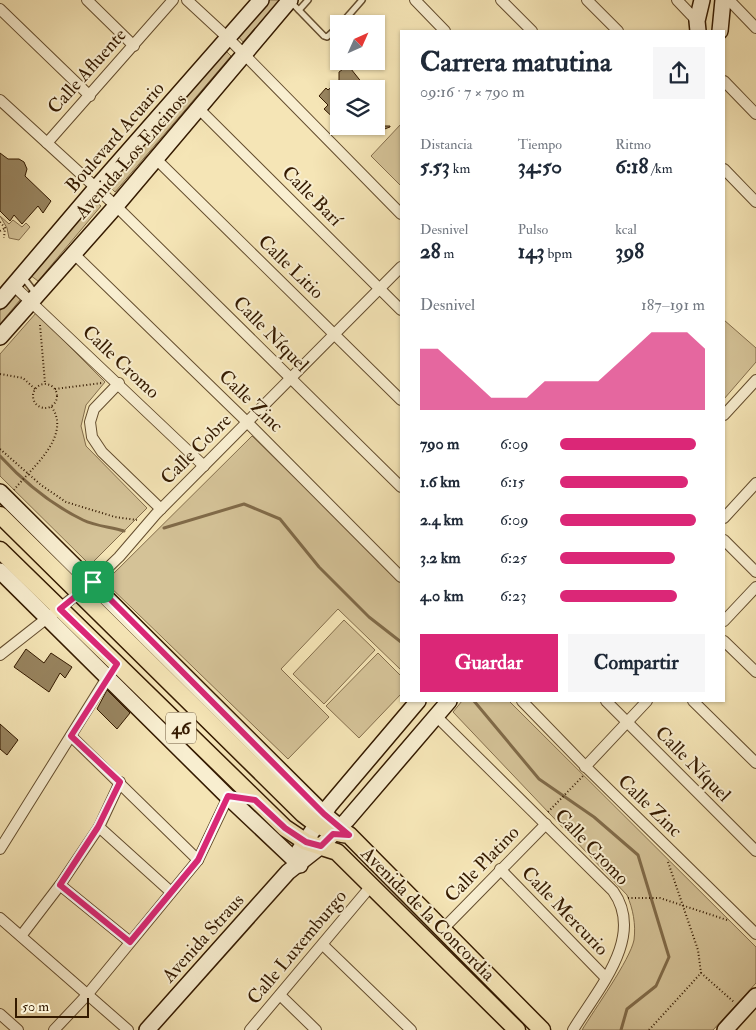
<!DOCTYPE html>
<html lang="es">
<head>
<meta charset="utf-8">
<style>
	:root { --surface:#fff; --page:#f6f6f7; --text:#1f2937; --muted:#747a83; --accent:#db2777 }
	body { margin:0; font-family:"IM FELL Double Pica",serif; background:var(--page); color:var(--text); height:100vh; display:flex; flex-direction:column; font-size:19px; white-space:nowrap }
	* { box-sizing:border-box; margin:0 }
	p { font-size:16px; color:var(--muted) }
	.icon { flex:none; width:28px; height:28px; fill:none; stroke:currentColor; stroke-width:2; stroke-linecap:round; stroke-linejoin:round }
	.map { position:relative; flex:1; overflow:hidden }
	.drawer { position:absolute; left:400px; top:30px; width:325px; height:672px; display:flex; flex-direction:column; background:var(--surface); border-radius:0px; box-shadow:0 1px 4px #0004 }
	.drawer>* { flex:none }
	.needle { width:32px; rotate:45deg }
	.tools { position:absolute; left:330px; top:15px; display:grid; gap:10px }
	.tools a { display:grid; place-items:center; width:55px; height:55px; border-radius:0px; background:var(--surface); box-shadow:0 1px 4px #0004; font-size:25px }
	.scale { position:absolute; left:15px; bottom:12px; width:74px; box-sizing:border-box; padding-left:5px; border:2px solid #341a00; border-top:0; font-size:14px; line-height:18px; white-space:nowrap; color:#341a00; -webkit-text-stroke:4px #f8eed0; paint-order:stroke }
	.pin { position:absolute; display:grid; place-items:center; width:42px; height:42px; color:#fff; margin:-21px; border-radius:10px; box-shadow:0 2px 8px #0006 }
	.round { display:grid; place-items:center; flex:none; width:52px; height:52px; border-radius:0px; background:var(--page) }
	.head { display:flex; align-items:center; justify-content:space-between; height:85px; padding:0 20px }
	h1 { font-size:28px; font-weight:700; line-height:38px }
	.figures { display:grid; grid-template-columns:repeat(3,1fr); gap:8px; height:85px; padding:5px 20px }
	.figures div { display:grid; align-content:center }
	.figures b { font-size:21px; font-weight:700 }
	.figures small { font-size:14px; font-weight:400 }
	.figures p { font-size:14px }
	.chart { height:140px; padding:10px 20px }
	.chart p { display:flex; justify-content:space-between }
	.chart svg { width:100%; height:90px; margin-top:5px; fill:var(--accent); opacity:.7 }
	.action { display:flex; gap:10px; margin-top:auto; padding:10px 20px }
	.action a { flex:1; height:58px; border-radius:0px; background:var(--accent); color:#fff; font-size:20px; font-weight:700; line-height:58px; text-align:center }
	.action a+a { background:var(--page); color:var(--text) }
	ul { padding:0 20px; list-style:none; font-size:16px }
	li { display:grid; grid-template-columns:80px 60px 1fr; align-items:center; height:38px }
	li i { height:12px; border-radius:6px; background:var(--accent) }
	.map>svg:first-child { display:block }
</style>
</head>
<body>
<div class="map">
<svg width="756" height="1030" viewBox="0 0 756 1030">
	<rect width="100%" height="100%" fill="#f5e5b6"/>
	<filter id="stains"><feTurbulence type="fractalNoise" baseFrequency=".004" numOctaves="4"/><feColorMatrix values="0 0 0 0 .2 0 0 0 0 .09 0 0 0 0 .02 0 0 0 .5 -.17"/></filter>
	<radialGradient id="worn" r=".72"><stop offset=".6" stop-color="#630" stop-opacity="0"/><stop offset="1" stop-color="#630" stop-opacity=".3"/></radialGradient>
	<g fill="#d4c297" stroke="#846e4c">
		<path d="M268,0H280L243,42L237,35Z"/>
		<path d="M225,50L231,56L115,192L107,184Z"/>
		<path d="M401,124V186L371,156Z"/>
		<path d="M94,200L101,206L38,281L30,275Z"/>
		<path d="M0,216L9,224L13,220L22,227L26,223L30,227L19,240L9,238L7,228Z"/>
		<path d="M14,294L20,300L0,324V311Z"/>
		<path d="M36,313L105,382L86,405L81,426L86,446L147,508L90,565L0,476V354Z"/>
		<path d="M724,320L756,348V362L724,399Z"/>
		<path d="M252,436L401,582V670L338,609L281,669L329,717L288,759L105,582Z"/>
		<path d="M344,620L375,650L324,704L293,674Z"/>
		<path d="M378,653L401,676V694L359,738L326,706Z"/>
		<path d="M462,701H509L756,947V983L713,1030H582C594,1010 630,960 634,940C636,924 633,909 627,895L453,712Z"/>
	</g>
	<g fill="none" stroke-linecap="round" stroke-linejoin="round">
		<g stroke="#806a48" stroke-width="3">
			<path d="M0,456C23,481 52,505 83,520C95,526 111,527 124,531"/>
			<path d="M164,528L244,504L280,519L319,567L369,617L401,642"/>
			<path d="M474,701L539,779L594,817L638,855L669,957L656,986L627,1009L621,1030"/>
		</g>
	</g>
	<g fill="#98845f" stroke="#341a00">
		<path d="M346,67L351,69L367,89H339V123L324,109L328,105L319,96L326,88L328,90L339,80V72Z"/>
		<path d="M359,126H390V127L371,134L366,133Z"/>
		<path d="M0,153L8,159H19L24,162L27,169L25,176L51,201L43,213L38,206L22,224L14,215L10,221L0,211Z"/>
		<path d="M26,649L44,663L51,653L72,667L65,678L60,673L49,692L14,667Z"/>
		<path d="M107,690L130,713L117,729L97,709Z"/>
		<path d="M0,724L18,740L7,755L0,749Z"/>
	</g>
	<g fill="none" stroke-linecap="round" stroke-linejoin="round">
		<g stroke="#644d2e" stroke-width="8">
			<g id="lane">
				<path d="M291,2L324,36L327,37L339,26"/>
				<path d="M299,10L308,0"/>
				<path d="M341,24L362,0"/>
				<path d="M23,277L36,294"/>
			</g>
		</g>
		<g stroke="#644d2e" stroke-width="12">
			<g id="street">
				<path d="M87,0L134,46"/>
				<path d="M187,0L228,38L401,214"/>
				<path d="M415,0L445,31"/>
				<path d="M501,0L532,31"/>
				<path d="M587,0L618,31"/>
				<path d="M677,0L697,21"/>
				<path d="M729,0L756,28"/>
				<path d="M0,9L90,96"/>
				<path d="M724,81L756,114"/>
				<path d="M0,100L116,206L401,487"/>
				<path d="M198,108L401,310"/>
				<path d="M47,143L173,0"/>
				<path d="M156,159L401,400"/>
				<path d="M724,169L756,202"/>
				<path d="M73,253L247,422L401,577"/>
				<path d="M13,285L204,466"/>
				<path d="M119,383L94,409L90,422L92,437L102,452L161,509"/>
				<path d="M724,415L756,380"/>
				<path d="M724,518L756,483"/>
				<path d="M724,540L756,572"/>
				<path d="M724,621L756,587"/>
				<path d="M724,641L756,672"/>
				<path d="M0,655L93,582L119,557L156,514L401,267"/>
				<path d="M522,701L589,770L756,934"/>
				<path d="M606,701L756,851"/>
				<path d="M693,701L756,763"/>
				<path d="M436,716L613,891C646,937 597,990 573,1030"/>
				<path d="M71,736L198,860"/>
				<path d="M585,767L647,701"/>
				<path d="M99,827L171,892"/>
				<path d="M0,849L110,673"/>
				<path d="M500,869L605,977"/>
				<path d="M60,885L130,942"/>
				<path d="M0,918L128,1030"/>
				<path d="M443,929L546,824"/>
				<path d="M21,936L60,885L99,827L120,782"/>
				<path d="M323,945L411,1030"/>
				<path d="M280,995L316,1030"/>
				<path d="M0,1014L18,1030"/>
				<path d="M54,1030L87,995L198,860L228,797L255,800"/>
				<path d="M250,1030L371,886"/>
			</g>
		</g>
		<g stroke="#341a00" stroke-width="18">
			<g id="secondary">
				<path d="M698,31L697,21L702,0"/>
				<path d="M720,31L723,0"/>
				<path d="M0,301L96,188L261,0"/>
				<path d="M0,337L116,206L290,0"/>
				<path d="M0,492L324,814L349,835"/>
				<path d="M0,571L228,797L300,865"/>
				<path d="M299,851L329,806L418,701"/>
				<path d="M147,1030L288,872L321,846L347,820L449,701"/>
				<path d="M725,1030L756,996"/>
			</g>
		</g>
		<g stroke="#341a00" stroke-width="19">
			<g id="primary">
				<path d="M0,515L303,814C318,826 330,833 349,835L542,1030"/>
				<path d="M0,550L285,828L306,842L337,852L517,1030"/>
			</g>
		</g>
		<g stroke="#341a00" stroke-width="2" stroke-dasharray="1 2.5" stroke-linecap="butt">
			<path d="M0,222L5,228L4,238"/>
			<path d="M0,231L5,228"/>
			<path d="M40,325L45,383"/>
			<path d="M0,374L23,378L35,389"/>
			<circle cx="45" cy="396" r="12"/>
			<path d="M55,389L102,383"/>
			<path d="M0,449L41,485L66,502L115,517L137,520"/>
			<path d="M14,490C31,468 73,436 51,406"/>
			<path d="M548,812L583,776"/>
			<path d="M668,862L698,950L701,973"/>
			<path d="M628,898H660L727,920"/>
			<path d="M649,1030L701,973L735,1003"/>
		</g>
		<use href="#lane" stroke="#f8eed0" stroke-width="5"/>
		<use href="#street" stroke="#f8eed0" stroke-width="10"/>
		<use href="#secondary" stroke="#f8eed0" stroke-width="15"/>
		<use href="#primary" stroke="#f5e5b6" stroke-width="16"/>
	</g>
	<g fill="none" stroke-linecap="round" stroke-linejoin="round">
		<g stroke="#fff" stroke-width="10">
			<path id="route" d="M93,582L324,814L349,835L333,834L321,846L306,842L285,828L255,800L228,796L198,860L130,942L60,885L98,827L120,782L71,736L117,664L60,609Z"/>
		</g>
		<use href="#route" stroke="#db2777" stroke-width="6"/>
	</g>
	<g text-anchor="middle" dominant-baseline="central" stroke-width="4" stroke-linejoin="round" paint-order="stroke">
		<rect fill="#f8eed0" stroke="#6f5a3e" stroke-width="1" x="166" y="712.5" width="30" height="31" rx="4"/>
		<g font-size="18" font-weight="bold" fill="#341a00">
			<text x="181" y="728">46</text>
		</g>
		<g font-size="19" fill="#341a00" stroke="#f8eed0">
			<text transform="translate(87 71) rotate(-48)">Calle Afluente</text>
			<text transform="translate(115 137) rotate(-49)">Boulevard Acuario</text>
			<text transform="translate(131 156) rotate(-49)">Avenida Los Encinos</text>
			<text transform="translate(312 196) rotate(45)">Calle Barí</text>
			<text transform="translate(291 267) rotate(44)">Calle Litio</text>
			<text transform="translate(271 334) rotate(45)">Calle Níquel</text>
			<text transform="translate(121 362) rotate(43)">Calle Cromo</text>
			<text transform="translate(251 401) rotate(44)">Calle Zinc</text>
			<text transform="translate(196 449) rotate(-45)">Calle Cobre</text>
			<text transform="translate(693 764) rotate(45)">Calle Níquel</text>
			<text transform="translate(650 806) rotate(44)">Calle Zinc</text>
			<text transform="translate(592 847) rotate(46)">Calle Cromo</text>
			<text transform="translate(482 864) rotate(-46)">Calle Platino</text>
			<text transform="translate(565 911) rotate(46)">Calle Mercurio</text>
			<text transform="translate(428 914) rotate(45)">Avenida de la Concordia</text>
			<text transform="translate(203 938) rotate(-48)">Avenida Straus</text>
			<text transform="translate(297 947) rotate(-50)">Calle Luxemburgo</text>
		</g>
	</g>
	<rect width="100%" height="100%" filter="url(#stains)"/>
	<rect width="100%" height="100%" fill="url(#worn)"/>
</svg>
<div class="tools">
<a><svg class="needle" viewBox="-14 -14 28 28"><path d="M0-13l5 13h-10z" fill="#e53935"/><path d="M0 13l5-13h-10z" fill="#747a83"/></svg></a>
<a><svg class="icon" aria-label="layers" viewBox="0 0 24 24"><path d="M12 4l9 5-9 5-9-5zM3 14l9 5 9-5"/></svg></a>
</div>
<div class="scale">50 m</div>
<div class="pin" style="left:93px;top:582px;background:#1e9e55"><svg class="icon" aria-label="arrive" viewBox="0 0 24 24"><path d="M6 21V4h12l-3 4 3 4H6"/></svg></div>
<section class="drawer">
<div class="head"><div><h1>Carrera matutina</h1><p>09:16 · 7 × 790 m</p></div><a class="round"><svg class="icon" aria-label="share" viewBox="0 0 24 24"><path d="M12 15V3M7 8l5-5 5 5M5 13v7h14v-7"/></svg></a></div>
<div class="figures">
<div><p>Distancia</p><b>5.53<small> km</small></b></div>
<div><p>Tiempo</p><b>34:50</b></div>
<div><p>Ritmo</p><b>6:18<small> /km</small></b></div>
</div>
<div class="figures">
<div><p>Desnivel</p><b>28<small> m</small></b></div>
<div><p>Pulso</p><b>143<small> bpm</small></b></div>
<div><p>kcal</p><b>398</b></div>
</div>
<div class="chart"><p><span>Desnivel</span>187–191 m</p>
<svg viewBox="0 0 160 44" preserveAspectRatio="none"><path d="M0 44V14L10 14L20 22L30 30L40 38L50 38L60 38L70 30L80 30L90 30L100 30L110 22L120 14L130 6L140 6L150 6L160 14V44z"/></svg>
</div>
<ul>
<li><b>790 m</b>6:09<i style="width:94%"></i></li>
<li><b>1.6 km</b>6:15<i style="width:88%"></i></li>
<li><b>2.4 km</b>6:09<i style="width:94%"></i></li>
<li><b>3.2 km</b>6:25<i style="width:79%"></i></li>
<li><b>4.0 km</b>6:23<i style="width:81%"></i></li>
</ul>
<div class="action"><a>Guardar</a><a>Compartir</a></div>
</section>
</div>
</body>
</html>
